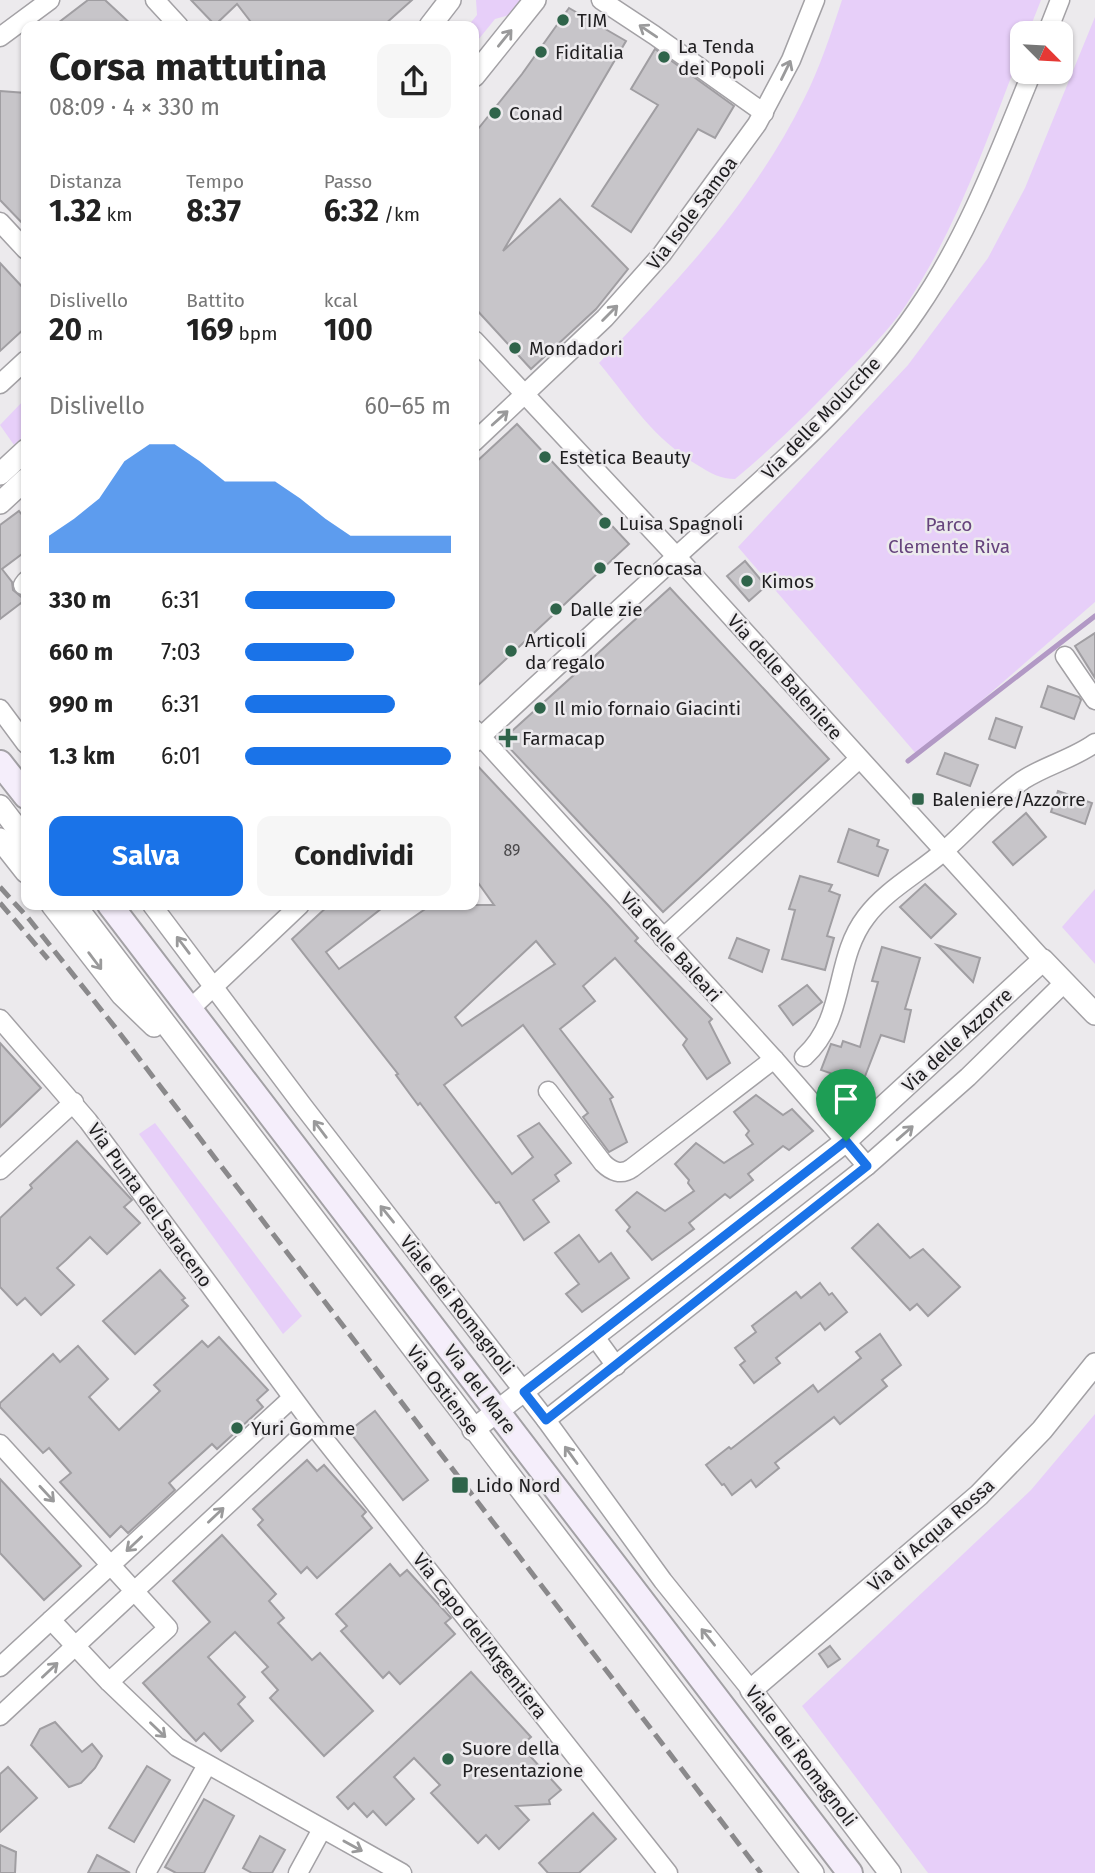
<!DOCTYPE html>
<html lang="it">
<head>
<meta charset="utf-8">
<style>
	:root { --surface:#fff; --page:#f6f6f6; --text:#222; --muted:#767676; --accent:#1a73e8 }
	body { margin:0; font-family:"Fira Sans",sans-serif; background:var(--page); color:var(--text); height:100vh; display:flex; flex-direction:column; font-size:26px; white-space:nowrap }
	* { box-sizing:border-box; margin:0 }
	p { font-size:23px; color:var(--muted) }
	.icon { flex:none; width:38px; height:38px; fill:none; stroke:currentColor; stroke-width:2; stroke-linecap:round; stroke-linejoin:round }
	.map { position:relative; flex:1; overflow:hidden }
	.details { position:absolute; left:21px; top:21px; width:458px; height:889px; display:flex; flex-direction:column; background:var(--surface); border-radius:14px; box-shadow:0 2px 5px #0004 }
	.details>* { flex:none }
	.needle { width:46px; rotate:114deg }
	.fabs { position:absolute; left:1010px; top:21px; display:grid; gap:14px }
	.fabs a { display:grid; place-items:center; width:63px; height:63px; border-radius:14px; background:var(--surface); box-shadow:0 2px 5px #0004; font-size:35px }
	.pin { position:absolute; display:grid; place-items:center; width:60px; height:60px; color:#fff; margin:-72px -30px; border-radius:50% 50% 50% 0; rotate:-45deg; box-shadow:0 0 7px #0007 }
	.pin .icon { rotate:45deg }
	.round { display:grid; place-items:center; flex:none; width:74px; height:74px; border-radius:14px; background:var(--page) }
	.summary { display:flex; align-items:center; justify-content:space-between; height:119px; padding:0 28px }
	h1 { font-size:38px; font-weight:700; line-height:52px }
	.metrics { display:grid; grid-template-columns:repeat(3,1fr); gap:10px; height:119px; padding:7px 28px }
	.metrics div { display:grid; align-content:center }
	.metrics b { font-size:30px; font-weight:700 }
	.metrics small { font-size:19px; font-weight:400 }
	.metrics p { font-size:19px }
	.chart { height:196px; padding:14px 28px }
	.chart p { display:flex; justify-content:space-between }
	.chart svg { width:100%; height:126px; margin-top:7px; fill:var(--accent); opacity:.7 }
	.primary-button { display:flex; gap:14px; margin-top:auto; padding:14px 28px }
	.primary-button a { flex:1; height:80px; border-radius:14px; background:var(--accent); color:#fff; font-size:28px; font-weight:700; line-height:80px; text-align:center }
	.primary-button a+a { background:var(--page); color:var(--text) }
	ul { padding:0 28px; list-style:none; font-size:23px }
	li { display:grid; grid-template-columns:112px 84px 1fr; align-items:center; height:52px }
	li i { height:18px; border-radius:9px; background:var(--accent) }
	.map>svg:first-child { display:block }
</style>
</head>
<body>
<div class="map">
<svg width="1095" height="1873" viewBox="0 0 1095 1873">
	<rect width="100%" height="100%" fill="#eceaed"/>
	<g fill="#e7cff9">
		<path d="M476,0H524L516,13L495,19L474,45V26H468L477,15Z"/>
		<path d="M842,0H1041L1028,33H1022V49C988,136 958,227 906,305C889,330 867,352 846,373C811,410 774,447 735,479C721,479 710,473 699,466C652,438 633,404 599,363C678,280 752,204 804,99C820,68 831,33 842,0Z"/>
		<path d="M1095,17V602L918,756L738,547L908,365L988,258L1025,188Z"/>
		<path d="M26,398V434L14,445L0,425Z"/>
		<path d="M1095,889V964L1062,927Z"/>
		<path d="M155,1123L302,1316L283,1334L139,1134Z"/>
		<path d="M1095,1414V1873H928L802,1706L1031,1490Z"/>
	</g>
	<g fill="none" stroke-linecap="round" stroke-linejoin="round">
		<path stroke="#b299c5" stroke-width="5" d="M908,761L1095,616"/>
	</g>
	<g fill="#c7c5c9" stroke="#a09ea2" stroke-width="2" fill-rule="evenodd">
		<path d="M88,0H105L133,26H54Z"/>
		<path d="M191,0H412L383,26H254L237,4L215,25Z"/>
		<path d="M569,8L626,41L503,251L560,199L628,269L596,309L531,369L474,307V134L522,74Z"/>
		<path d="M655,49L734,106L715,138L698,129L631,232L592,206L658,105L631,89Z"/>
		<path d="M0,91L26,93V227L0,200Z"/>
		<path d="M0,263L26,291V327L0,351Z"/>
		<path d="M517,424L629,544L474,689V464Z"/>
		<path d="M19,511L26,520V551L2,569L12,582L13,590L25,600L0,619V525Z"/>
		<path d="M745,561L766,586L749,601L727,576Z"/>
		<path d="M670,588L829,759L663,912L502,740Z"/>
		<path d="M1095,633V678L1075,646Z"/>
		<path d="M1048,686L1079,697L1081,700L1074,719L1041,707Z"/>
		<path d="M996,718L1022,727L1015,748L989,739Z"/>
		<path d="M945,753L978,765L970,786L937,774Z"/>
		<path d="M474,762L608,905L638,938L635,941L712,1019L709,1022L730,1063L707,1079L683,1045L687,1039L615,958L583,986L595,1001L560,1029L613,1097L610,1099L627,1142L609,1152L583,1117L588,1113L523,1025L444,1085L512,1174L533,1157L518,1136L539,1123L571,1163L555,1175L559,1181L533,1200L549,1222L524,1240L499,1202L496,1203L420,1103L418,1105L396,1075L398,1074L292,939L329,905H386L326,952L339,969L431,905H494L474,877ZM536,941L555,964L462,1026L455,1017Z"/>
		<path d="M1058,791L1092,803L1085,824L1051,812Z"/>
		<path d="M1026,813L1046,837L1013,865L993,842Z"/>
		<path d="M849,829L879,840L877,846L888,850L878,876L838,862Z"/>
		<path d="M800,876L832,885L829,891L840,895L827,936L834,938L825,970L782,959L795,910L789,909Z"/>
		<path d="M925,884L956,914L931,938L900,907Z"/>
		<path d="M737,938L769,950L762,972L729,958Z"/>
		<path d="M937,945L980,958L973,982Z"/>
		<path d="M882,947L920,958L905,1009L911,1010L904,1042L881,1035L862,1084L821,1070L831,1044L841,1047L843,1041L860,1047L878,982L872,981Z"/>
		<path d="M807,985L822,1002L793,1025L779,1006Z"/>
		<path d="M0,1043L41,1088L0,1127Z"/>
		<path d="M756,1095L783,1115L792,1109L813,1131L789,1150L783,1146L748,1174L753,1180L730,1198L725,1194L689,1223L694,1229L652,1260L627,1231L630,1227L616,1210L637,1192L665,1211L694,1191L688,1183L689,1180L675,1164L696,1143L724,1163L753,1144L746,1135L749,1131L734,1112Z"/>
		<path d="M77,1141L132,1200L124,1207L140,1223L107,1254L90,1237L66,1260L57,1268L74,1285L41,1315L25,1298L17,1305L0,1287V1218L32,1188L30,1185Z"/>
		<path d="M878,1224L910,1258L923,1249L960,1287L928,1316L917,1304L910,1310L852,1248Z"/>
		<path d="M579,1235L599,1262L611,1253L629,1278L582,1312L566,1294L579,1284L555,1253Z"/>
		<path d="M160,1270L185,1298L182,1300L188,1306L135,1354L103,1321Z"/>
		<path d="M820,1283L829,1295L832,1293L847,1312L825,1330L820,1323L776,1358L780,1363L754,1383L740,1365L745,1361L735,1348L756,1332L752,1326L796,1292L801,1298Z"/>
		<path d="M880,1334L901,1365L882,1380L887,1386L840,1424L834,1417L775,1463L779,1468L756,1487L751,1480L732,1495L724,1484L722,1485L706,1465L729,1447L731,1449L813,1385L818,1392L861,1358L856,1352Z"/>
		<path d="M219,1337L268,1390L257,1400L263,1407L217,1449L212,1444L169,1483L175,1490L128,1533L121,1526L110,1537L60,1482L71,1473L49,1448L43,1453L0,1407V1403L53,1354L60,1362L78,1346L108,1379L89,1397L119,1430L160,1391L154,1385L202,1341L208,1347Z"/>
		<path d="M375,1411L428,1480L403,1500L349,1431Z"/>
		<path d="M307,1460L317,1471L324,1465L366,1512L362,1516L372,1528L317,1578L307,1567L301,1573L258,1525L263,1520L253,1509Z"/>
		<path d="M0,1479L81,1566L44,1600L0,1553Z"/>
		<path d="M222,1535L276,1594L269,1601L284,1618L278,1623L312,1660L320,1653L373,1711L324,1756L270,1698L278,1690L262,1672L268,1667L235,1632L208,1657L245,1697L238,1704L253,1721L221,1751L204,1733L196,1741L143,1683L210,1622L173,1581Z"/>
		<path d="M390,1564L400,1576L407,1570L451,1618L445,1623L455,1634L400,1684L389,1672L383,1678L341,1631L347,1626L336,1614Z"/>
		<path d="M830,1646L840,1659L828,1667L819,1654Z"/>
		<path d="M471,1672L531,1737L521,1746L561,1790L549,1800L550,1804L516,1806L529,1820L499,1849L486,1835L478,1843L431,1793L440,1785L414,1758L394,1777L414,1799L386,1825L373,1811L367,1817L354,1803L348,1809L337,1797Z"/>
		<path d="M55,1722L82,1752L92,1744L102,1756L95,1768L81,1783L69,1787L31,1745L40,1729Z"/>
		<path d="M147,1766L170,1780L134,1842L109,1828Z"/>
		<path d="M8,1767L37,1798L0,1832V1774Z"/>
		<path d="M204,1799L234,1816L204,1873H176L165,1867Z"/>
		<path d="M593,1813L616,1839L579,1873H548L539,1863Z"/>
		<path d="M260,1836L285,1850L272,1873H252L243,1868Z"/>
		<path d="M0,1845L16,1852L15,1873H0Z"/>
		<path d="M97,1855L130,1873H88Z"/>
	</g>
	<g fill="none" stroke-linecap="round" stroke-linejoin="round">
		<g stroke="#a3a1a5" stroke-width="21">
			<g id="minor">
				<path d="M155,0L179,26"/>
				<path d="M601,0L654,35L764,113"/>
				<path d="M1047,33L1060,0"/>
				<path d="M0,37L50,0"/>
				<path d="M0,222L26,250"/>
				<path d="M474,340L676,556L1043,960"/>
				<path d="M0,384L26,360"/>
				<path d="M474,442L605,318L662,254L757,124L791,60L815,0"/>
				<path d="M23,585L26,581"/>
				<path d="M1065,656L1095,700"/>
				<path d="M0,709L26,744"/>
				<path d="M474,729L774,1059L867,1166"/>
				<path d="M474,743C542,680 609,618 677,556C762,478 852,406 917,310C967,238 999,153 1032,72"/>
				<path d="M152,905L303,1106L546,1420L663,1581L751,1690"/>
				<path d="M663,938L859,759"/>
				<path d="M190,1009L300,905"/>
				<path d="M0,1019L88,1121L313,1425L668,1873"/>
				<path d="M804,1057C847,1018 833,960 866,917C886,890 919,873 944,851C970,828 994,800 1023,780C1046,765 1073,759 1095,743"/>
				<path d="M548,1091L603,1163C611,1171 621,1176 632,1168L774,1059"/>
				<path d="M0,1170L74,1102"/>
				<path d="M595,1337L616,1366"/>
				<path d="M546,1420L867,1166L968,1077L1065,982"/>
				<path d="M0,1444L168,1628L109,1682"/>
				<path d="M51,1620L109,1682L177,1747L402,1873"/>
				<path d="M0,1667L292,1398"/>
				<path d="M0,1716L313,1425"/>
				<path d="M146,1873L207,1765"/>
				<path d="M298,1873L322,1829"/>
			</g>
		</g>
		<g stroke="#a3a1a5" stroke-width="24">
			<g id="tertiary">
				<path d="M430,26L450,0"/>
				<path d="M474,76L535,0"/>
				<path d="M0,474L26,450"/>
				<path d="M0,503L26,479"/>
				<path d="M0,806L26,840"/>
				<path d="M0,839L26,872"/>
				<path d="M52,905L122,995L154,1026"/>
				<path d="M75,905L813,1873"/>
				<path d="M473,1430L846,1141L1043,960L1095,1014"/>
				<path d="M890,1873L751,1690L979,1495L1042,1430L1095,1364"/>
			</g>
		</g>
		<g stroke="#a3a1a5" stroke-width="28">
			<g id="secondary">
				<path d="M0,763L26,796"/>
				<path d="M110,905L850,1873"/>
			</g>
		</g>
		<use href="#minor" stroke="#fff" stroke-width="18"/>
		<use href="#tertiary" stroke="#fff" stroke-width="21"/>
		<use href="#secondary" stroke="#f5eefb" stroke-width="24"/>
		<g stroke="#8a898b" stroke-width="5" stroke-dasharray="14 7" stroke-linecap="butt">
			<path d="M0,887L29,919L118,1031L761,1873"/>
			<path d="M0,903L48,959"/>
		</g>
	</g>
	<defs><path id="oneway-shaft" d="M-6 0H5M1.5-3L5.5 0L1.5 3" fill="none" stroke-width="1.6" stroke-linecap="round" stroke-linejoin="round" transform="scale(1.75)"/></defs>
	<g stroke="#9a9a9b">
		<use href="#oneway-shaft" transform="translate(648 31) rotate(-146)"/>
		<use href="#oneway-shaft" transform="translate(505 38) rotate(-51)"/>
		<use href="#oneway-shaft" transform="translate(786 70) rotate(-64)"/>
		<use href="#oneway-shaft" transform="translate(610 313) rotate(-45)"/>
		<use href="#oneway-shaft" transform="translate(500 418) rotate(-42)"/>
		<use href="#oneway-shaft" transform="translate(183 945) rotate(-127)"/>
		<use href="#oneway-shaft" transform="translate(95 961) rotate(53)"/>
		<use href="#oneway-shaft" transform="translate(320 1129) rotate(-127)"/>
		<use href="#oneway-shaft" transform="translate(905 1133) rotate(-41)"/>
		<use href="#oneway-shaft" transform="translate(387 1214) rotate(-129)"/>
		<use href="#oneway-shaft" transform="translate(571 1455) rotate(-126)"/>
		<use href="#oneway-shaft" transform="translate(47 1494) rotate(47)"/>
		<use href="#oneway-shaft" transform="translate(216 1515) rotate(-43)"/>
		<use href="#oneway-shaft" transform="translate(134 1544) rotate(137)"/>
		<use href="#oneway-shaft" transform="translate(708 1637) rotate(-129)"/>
		<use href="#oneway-shaft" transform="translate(50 1670) rotate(-43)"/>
		<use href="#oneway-shaft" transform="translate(158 1730) rotate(44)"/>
		<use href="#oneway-shaft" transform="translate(353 1846) rotate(29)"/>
	</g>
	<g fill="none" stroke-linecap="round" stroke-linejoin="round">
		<g stroke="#fff" stroke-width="14">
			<path id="route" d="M846,1141L867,1166L546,1420L524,1392Z"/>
		</g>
		<use href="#route" stroke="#1a73e8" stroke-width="9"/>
	</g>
	<g fill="#2f644a" stroke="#eceaed" stroke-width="2.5">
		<circle cx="563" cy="20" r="7"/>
		<circle cx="541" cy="52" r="7"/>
		<circle cx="664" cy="57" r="7"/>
		<circle cx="495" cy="113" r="7"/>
		<circle cx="515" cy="348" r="7"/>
		<circle cx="545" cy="457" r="7"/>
		<circle cx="605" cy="523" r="7"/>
		<circle cx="600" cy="568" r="7"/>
		<circle cx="747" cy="581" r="7"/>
		<circle cx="556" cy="609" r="7"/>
		<circle cx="511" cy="651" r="7"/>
		<circle cx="540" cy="708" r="7"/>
		<path d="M504.5 727.5h7v7h7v7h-7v7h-7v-7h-7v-7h7z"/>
		<rect x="911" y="792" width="14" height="14" rx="3.5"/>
		<circle cx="237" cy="1428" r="7"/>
		<rect x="451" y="1476" width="18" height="18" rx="3.5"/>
		<circle cx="448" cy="1759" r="7"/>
	</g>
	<g text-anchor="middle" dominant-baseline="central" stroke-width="5" stroke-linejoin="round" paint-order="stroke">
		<g font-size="16" fill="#49484a">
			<text x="512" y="850">89</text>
		</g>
		<g font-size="19" fill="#1f1e20" stroke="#eceaed" text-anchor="start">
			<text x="577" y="20">TIM</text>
			<text x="678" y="46">La Tenda<tspan x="678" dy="22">dei Popoli</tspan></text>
			<text x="555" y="52">Fiditalia</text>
			<text x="509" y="113">Conad</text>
			<text x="529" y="348">Mondadori</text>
			<text x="559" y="457">Estetica Beauty</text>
			<text x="619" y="523">Luisa Spagnoli</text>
			<text x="614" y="568">Tecnocasa</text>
			<text x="761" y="581">Kimos</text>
			<text x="570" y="609">Dalle zie</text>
			<text x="525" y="640">Articoli<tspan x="525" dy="22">da regalo</tspan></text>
			<text x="554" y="708">Il mio fornaio Giacinti</text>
			<text x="522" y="738">Farmacap</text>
			<text x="932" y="799">Baleniere/Azzorre</text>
			<text x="251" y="1428">Yuri Gomme</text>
			<text x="476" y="1485">Lido Nord</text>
			<text x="462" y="1748">Suore della<tspan x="462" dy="22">Presentazione</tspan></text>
		</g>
		<g font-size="19" fill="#1f1e20" stroke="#eceaed">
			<text transform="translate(692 213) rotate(-53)">Via Isole Samoa</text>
			<text transform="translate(821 418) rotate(-46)">Via delle Molucche</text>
			<text transform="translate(785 677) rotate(48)">Via delle Baleniere</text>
			<text transform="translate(671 947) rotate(48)">Via delle Baleari</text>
			<text transform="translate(957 1040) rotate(-43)">Via delle Azzorre</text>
			<text transform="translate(150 1205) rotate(54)">Via Punta del Saraceno</text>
			<text transform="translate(457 1305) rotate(52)">Viale dei Romagnoli</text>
			<text transform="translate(480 1389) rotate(53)">Via del Mare</text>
			<text transform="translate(443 1390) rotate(53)">Via Ostiense</text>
			<text transform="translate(931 1535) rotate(-41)">Via di Acqua Rossa</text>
			<text transform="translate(480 1636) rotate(52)">Via Capo dell'Argentiera</text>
			<text transform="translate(801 1756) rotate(53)">Viale dei Romagnoli</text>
		</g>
		<g font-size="19" fill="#66447d" stroke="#eceaed">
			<text x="949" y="524">Parco<tspan x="949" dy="22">Clemente Riva</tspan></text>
		</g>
	</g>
</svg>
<div class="fabs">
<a><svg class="needle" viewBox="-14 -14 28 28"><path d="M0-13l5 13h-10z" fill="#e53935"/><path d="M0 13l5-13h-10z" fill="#767676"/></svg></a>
</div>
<div class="pin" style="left:846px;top:1141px;background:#1e9e55"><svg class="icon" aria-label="arrive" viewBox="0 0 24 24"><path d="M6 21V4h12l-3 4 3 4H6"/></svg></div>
<section class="details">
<div class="summary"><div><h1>Corsa mattutina</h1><p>08:09 · 4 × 330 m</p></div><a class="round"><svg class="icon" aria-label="share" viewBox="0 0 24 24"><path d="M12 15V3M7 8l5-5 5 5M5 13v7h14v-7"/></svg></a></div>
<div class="metrics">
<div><p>Distanza</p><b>1.32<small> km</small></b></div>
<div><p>Tempo</p><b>8:37</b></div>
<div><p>Passo</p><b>6:32<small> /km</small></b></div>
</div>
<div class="metrics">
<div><p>Dislivello</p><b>20<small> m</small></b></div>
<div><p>Battito</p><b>169<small> bpm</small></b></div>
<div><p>kcal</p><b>100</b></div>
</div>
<div class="chart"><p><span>Dislivello</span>60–65 m</p>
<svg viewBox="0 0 160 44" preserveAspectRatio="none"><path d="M0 44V38L10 32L20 25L30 12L40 6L50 6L60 12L70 19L80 19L90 19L100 25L110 32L120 38L130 38L140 38L150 38L160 38V44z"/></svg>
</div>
<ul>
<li><b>330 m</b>6:31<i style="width:73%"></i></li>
<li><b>660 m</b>7:03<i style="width:53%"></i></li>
<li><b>990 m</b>6:31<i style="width:73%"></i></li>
<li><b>1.3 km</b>6:01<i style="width:100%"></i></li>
</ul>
<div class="primary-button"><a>Salva</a><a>Condividi</a></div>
</section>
</div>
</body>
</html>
